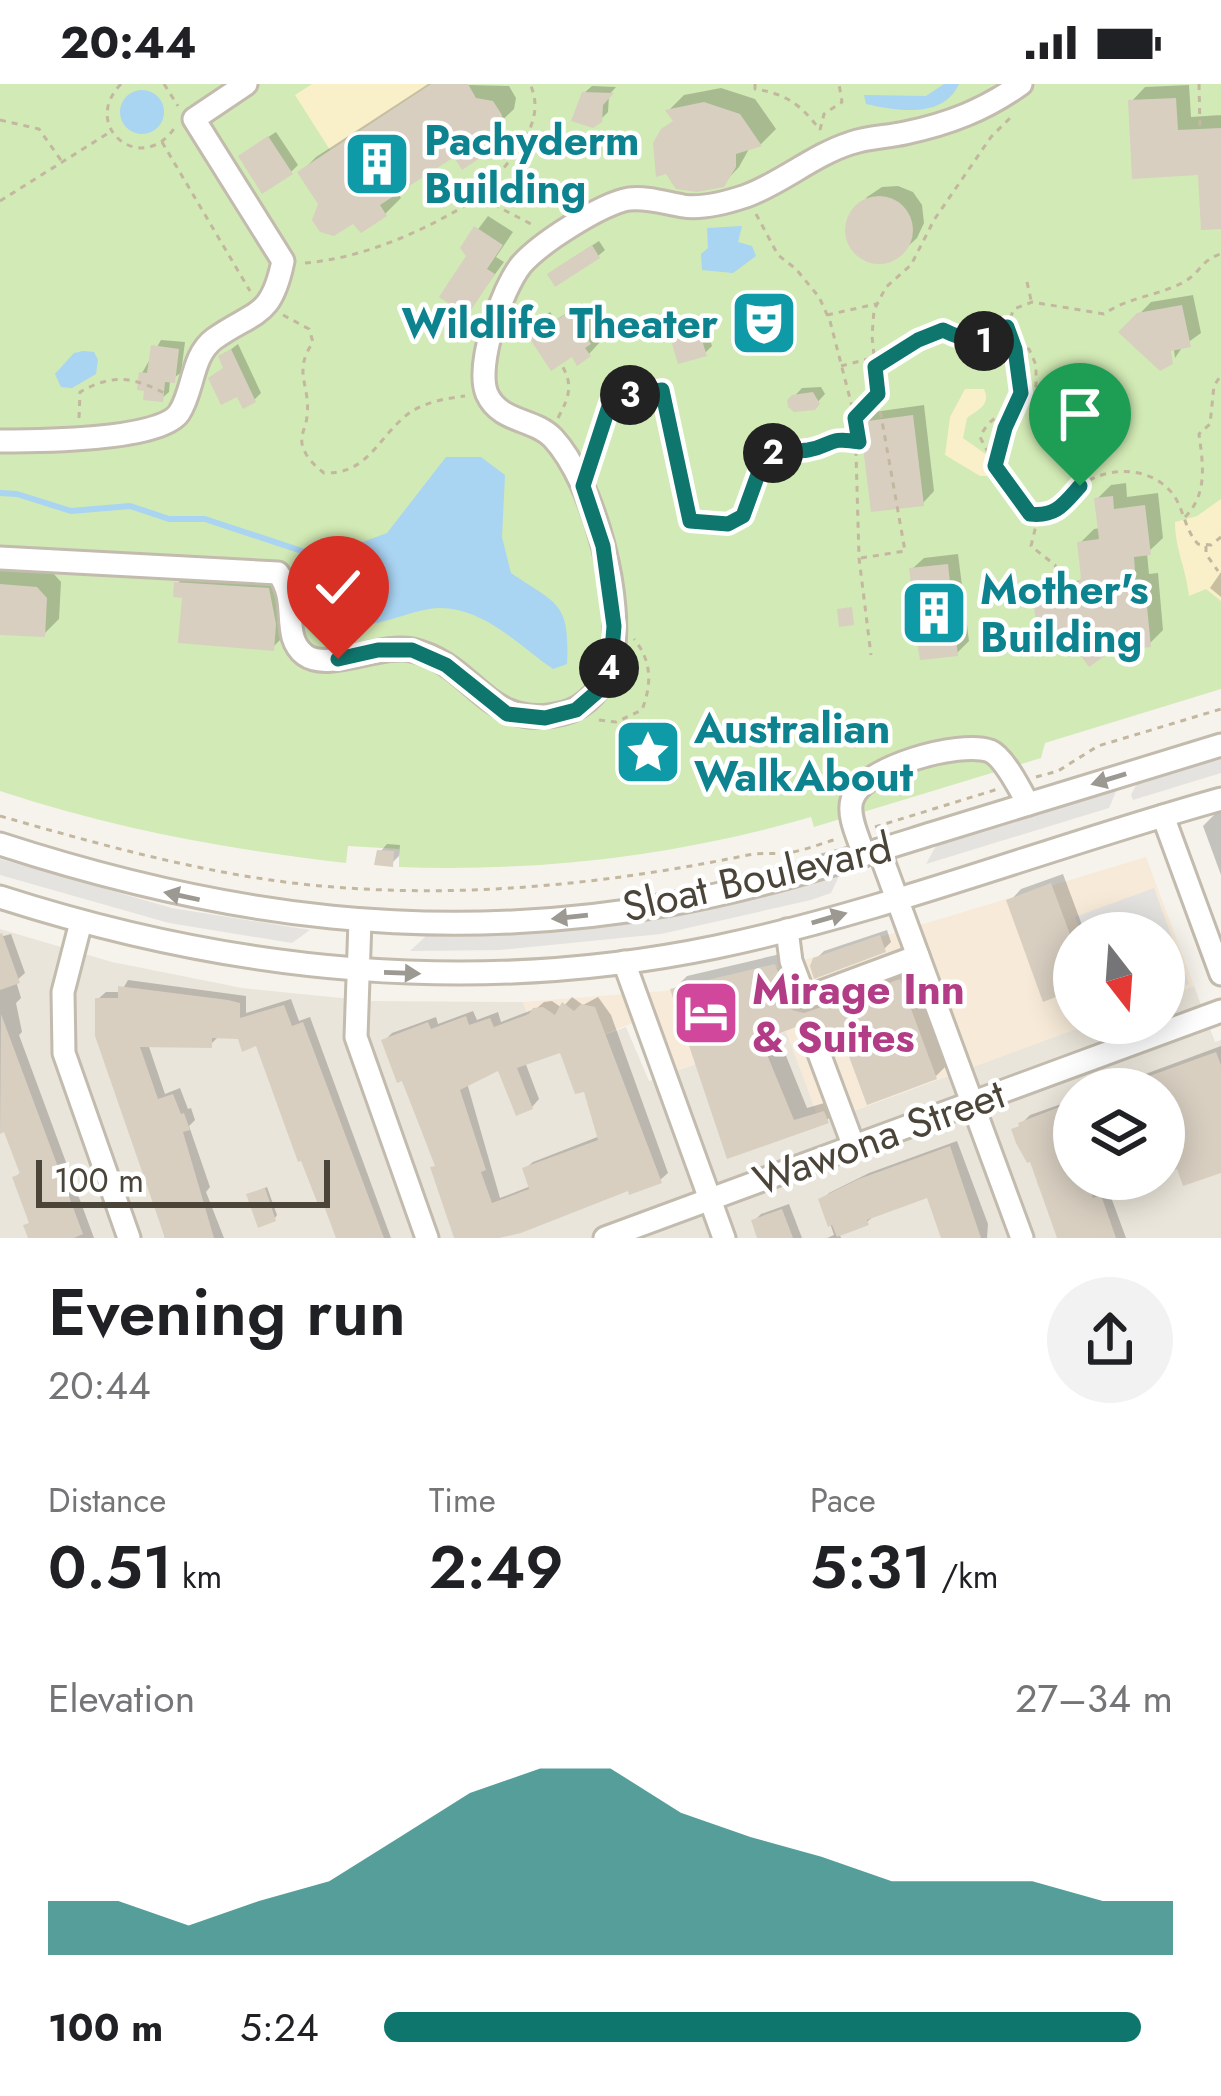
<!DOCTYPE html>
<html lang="en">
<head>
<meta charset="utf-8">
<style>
	:root { --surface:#fff; --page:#f2f2f2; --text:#202124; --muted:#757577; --accent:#0f766e }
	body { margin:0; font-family:Jost,sans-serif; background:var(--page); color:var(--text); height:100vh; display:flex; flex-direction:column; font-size:45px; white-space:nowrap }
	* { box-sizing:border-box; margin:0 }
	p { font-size:39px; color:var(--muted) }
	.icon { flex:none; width:66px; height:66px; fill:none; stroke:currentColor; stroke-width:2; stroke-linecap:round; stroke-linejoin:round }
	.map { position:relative; height:1154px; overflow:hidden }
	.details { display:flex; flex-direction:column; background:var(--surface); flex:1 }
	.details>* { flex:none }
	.needle { width:78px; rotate:163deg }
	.controls { position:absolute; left:1053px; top:828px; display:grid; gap:24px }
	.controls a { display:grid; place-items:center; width:132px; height:132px; border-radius:50%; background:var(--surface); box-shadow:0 6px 30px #0003; font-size:60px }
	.scale { position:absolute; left:36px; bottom:30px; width:294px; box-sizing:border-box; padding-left:12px; border:6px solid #4b4439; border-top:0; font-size:33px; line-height:42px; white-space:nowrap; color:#4b4439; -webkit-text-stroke:9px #fff; paint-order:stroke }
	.pin { position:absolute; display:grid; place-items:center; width:102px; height:102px; color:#fff; margin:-123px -51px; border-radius:50% 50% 50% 0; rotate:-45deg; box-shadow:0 0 12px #0007 }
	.pin .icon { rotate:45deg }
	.km { position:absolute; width:60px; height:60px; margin:-30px; border-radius:50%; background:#222; color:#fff; font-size:33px; line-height:60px; text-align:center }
	.round { display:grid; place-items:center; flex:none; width:126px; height:126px; border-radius:63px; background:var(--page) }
	.summary { display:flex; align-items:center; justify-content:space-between; height:204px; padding:0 48px }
	h1 { font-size:66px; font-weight:600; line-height:90px }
	.metrics { display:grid; grid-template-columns:repeat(3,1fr); gap:18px; height:204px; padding:12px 48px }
	.metrics div { display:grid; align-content:center }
	.metrics b { font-size:60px; font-weight:600 }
	.metrics small { font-size:33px; font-weight:400 }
	.metrics p { font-size:33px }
	.chart { height:336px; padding:24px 48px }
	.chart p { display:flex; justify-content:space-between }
	.chart svg { width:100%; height:216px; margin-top:12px; fill:var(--accent); opacity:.7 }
	ul { padding:0 48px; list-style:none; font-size:39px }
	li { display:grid; grid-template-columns:192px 144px 1fr; align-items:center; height:90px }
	li i { height:30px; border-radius:15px; background:var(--accent) }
	.status { display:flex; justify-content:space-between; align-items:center; height:84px; padding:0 60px; background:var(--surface); direction:ltr }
	.status svg { height:33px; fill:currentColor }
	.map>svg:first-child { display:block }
</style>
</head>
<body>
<div class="status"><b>20:44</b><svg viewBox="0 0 49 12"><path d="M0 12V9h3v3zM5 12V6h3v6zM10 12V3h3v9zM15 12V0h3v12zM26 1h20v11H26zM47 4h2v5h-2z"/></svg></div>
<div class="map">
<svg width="1221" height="1154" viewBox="0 0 1221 1154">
	<rect width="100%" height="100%" fill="#f6f3ec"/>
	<path fill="#eae5da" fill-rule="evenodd" d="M0,845L112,878L242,904L371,917L523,918L543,974L626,943L649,997L786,947L821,1039L1092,939H1164V913L1194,902L1215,958L1221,956V1154H0ZM1074,1005H1164V1095H1074Z"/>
	<path fill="#f7ead8" d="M1146,773L1194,902L1164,913V849H1074V939H1092L820,1039L786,947L664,991L643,935L543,974L523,918L664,907L774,885Z"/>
	<path fill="#d2eab5" d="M0,0H1221V605L1045,659L1041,674L814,743L811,733C676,772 539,788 399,783V765L348,762L346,779C225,765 116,745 0,707Z"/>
	<g fill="#f9efc9">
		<path d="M312,0H431L330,66L295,11Z"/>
		<path d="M965,305H984C991,321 979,325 967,334L963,354L987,371L991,392H980L945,371L950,333Z"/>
		<path d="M1221,415V517L1206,505L1189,512C1186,484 1175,465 1175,438L1197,432Z"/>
	</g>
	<g fill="#e5e3e0">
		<path d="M1221,673V689L1133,716L1131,711L1137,699Z"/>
		<path d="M1117,705L1109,724L926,780L937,760Z"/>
		<path d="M0,775L172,824L310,846L292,859L169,839L0,791Z"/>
		<path d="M840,790L831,809L811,816L661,850L501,866L410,867L427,851H500L614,840L732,819Z"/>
		<path d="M1154,804L1189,900L1164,909V849H1081L1075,833Z"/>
	</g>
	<g fill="#a9d4f2">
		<path d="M944,0H959C943,35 898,27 866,20L864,11L926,12Z"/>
		<circle cx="142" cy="28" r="22"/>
		<path d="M742,142L738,158L752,162L756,172L733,189L702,186L701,170L708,164L707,144Z"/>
		<path d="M83,267L94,268L98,276L96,290L72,304L61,303L55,290L74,269Z"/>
		<path d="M446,373H481L505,391L502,453L511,489C558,521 570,518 567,580L553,585C518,561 485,524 439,524C404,524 340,568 317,517C312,505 313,484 311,470L342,457L360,459L387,449Z"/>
	</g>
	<g fill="#0003" fill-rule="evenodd">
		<path d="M428,0L509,2L516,14L514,25L492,46L497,54L482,69L463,82L454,69L396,107L401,114L385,130L321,120L301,88L316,73Z"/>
		<path d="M1221,0V142L1201,88L1131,18L1145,3L1189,1L1191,33L1221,31Z"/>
		<path d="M592,2L616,3L609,11L608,28L600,36L584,9Z"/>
		<path d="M721,4L755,15L776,45L761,60L750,63L739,83L723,100L669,26L684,11Z"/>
		<path d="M276,48L298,81L291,88L248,66Z"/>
		<path d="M898,102L913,108L922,121L924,139L917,154L904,166L890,176L873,178L859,170L849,157L848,141L867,113L882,103Z"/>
		<path d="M488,132L513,148L496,173L504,178L467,228L470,172L464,164Z"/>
		<path d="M599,157L605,166L598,172L557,184Z"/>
		<path d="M1193,211L1201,249L1183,262L1175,274L1172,252L1122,248L1151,218Z"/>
		<path d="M582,219L600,247L596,251L600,258L589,270L572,269L527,247L550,228L556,236Z"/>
		<path d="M703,232L712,262L705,269L671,247L678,240Z"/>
		<path d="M161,256L185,258L181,289L170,296L169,308L161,315L142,289Z"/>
		<path d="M238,260L261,309L254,316L221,273Z"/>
		<path d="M821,303L825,310L813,323L790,317L802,304Z"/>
		<path d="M924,321L934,407L923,419L863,339L874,328Z"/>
		<path d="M1099,345L1116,358L1104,374L1092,352Z"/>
		<path d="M1126,399L1127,413L1158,409L1163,454L1147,469L1149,490L1158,489L1163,546L1149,560L1036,514L1050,500L1084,496L1080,459L1094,445L1101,444L1097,415L1111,401Z"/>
		<path d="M958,470L969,557L957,569L915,505L912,485L924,474Z"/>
		<path d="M193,484L284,489L288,548L272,564L185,511L177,500Z"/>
		<path d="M0,485L53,489L61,498L59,535L44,550L0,548Z"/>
		<path d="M1221,488V513L1210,504Z"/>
		<path d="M1221,724V791L1203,742Z"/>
		<path d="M387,760L400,761L399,772L392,779L380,768Z"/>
		<path d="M1063,790L1085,849H1074V903L1010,817L1021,805Z"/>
		<path d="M887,846L891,858L884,865L816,875L824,867Z"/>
		<path d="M11,850L25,889L16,897L21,914L16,919L22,948L19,951L94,1154H31V1138L16,1093L22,1087L6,1045L0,1046V853Z"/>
		<path d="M789,868L805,913L914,883L949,979L936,992L840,939L805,936L776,947L807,1024L838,1015L841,1023L827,1036L729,1071L673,906L687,892Z"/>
		<path d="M128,896L246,912V929L291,915L299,937L310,933L391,1154H335L339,1153L258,958L240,952L218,953L210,961L148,960L165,1010L180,1004L188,1025L191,1024L195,1036L189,1042L210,1103L206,1108L224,1154H165L98,915L106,908H121Z"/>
		<path d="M572,913L583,921L598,913L611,931L668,1089L660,1096L630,1103L492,1154L437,1080L385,956L392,949L436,933L438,940L473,927L477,936L498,928L501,938L537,924L544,918L552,917L562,924ZM562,965L586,1004L600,1052L533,1078L525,1085L531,1102L500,1114L467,999L499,982L532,1023L539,1015L525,978Z"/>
		<path d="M1221,962V1086L1179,1081L1164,1087V1005H1105Z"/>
		<path d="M1070,1017L1074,1028V1095H1097L1101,1108L1108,1105L1126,1154H1062L1033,1077L1015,1046L1030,1031Z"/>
		<path d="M957,1057L988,1140L987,1154H946L929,1110L876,1130L867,1138L839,1149L841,1154H827L834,1151L822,1116L829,1109L869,1089Z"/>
		<path d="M267,1103L277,1131L275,1134L252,1109Z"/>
		<path d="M789,1120L802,1154H761L754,1137L761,1130Z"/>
	</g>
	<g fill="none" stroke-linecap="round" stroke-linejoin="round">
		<path stroke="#a9d4f2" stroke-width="6" d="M0,409L17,410L71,427L130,422L169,435H205L311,470"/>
	</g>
	<g fill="#d8cfc1" fill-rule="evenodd">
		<path d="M431,0H468L476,14L493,17L502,31L500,44L475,59L483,72L462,86L454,73L380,121L387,132L361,149L353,140L334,152L320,148L312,136L318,120L297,88Z"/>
		<path d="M582,8L614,9L603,21L602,38L593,44L571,37Z"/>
		<path d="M1176,14L1178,46L1221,44V145L1201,146L1198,91L1132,95L1128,16Z"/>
		<path d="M704,18L740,30L762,62L736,70V83L724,103L697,108L676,105L666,90L656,93L653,59L661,45L673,37L665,26Z"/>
		<path d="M268,52L293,90L262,110L238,72Z"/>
		<circle cx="879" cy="146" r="34"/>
		<path d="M474,142L503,161L487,185L495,190L467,232L439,213L466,172L460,164Z"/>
		<path d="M592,161L600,174L555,203L547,190Z"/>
		<path d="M1182,221L1191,263L1171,267L1173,280L1160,287L1118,248L1137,229Z"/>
		<path d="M569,228L591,260L585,264L591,272L577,282L572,273L551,287L524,246L538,237L543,245Z"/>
		<path d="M696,238L707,272L678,280L668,246Z"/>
		<path d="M151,261L179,265L175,299L165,298L163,318L143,316L144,307L137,306L139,288L147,289Z"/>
		<path d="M231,265L256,318L243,325L237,313L221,321L208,294L223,284L218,272Z"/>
		<path d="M813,308L820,320L815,326L794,328L788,323L787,316L792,311Z"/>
		<path d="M913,331L924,422L871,428L860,338Z"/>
		<path d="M1089,350L1111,367L1098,384L1076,368Z"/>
		<path d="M1113,412L1114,425L1145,421L1151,471L1134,473L1136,502H1145L1151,563L1113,566L1089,583L1067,553L1050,555L1049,548L1037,549L1033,513L1071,508L1081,494L1077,458L1099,455L1094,414Z"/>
		<path d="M948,480L958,572L920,576L909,507H912L909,484Z"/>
		<path d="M174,498L269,504L276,540L274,567L178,559L182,514L173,513Z"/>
		<path d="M0,500L37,503L47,514L45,553L0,551Z"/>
		<path d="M852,523L854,541L839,543L837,525Z"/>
		<path d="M377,766L394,767L393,783L374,781Z"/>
		<path d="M1051,799L1074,861V906L1043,918L1006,816Z"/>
		<path d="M2,849L20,899L0,906V850Z"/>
		<path d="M880,851L886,868L814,895L810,882L813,874Z"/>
		<path d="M775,880L792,926L804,929L900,895L937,995L867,1021L838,943L812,950L807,949L804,940L761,956L794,1036L824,1027L829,1039L727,1075L670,905Z"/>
		<path d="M118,902L228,916L240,919V934L284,921L292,942L303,938L384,1154H336L324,1122L319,1123L301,1077L298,1078L256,962L242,968L238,955L212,954V964L140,963L158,1015L173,1010L181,1030L184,1029L190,1046L183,1048L214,1154H165L95,952V914H118Z"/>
		<path d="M562,918L574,927L581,920L595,923L662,1099L629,1111L628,1107L521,1149L499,1154H454L430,1083L435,1082L402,997L397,999L381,956L428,938L431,945L466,932L469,941L490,934L494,943L529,930L533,924L543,923L555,931ZM560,969L575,1010L584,1008L598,1056L522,1084L529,1105L492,1119L481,1088L486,1086L460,1006L498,987L516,1032L533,1025L517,984Z"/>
		<path d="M1,930L83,1150L74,1154H28L23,1141L29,1139L12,1093L20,1090L4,1048L0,1050Z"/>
		<path d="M1216,968L1221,981V1089L1183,1102L1177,1085L1164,1090V1005L1119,1003Z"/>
		<path d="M1062,1022L1074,1054V1095H1086L1093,1114L1101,1111L1116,1154H1057L1030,1078L1027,1079L1016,1059L1011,1045L1019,1042L1018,1039Z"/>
		<path d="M950,1062L981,1154H941L927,1114L867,1136L869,1141L837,1153L832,1141L828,1143L818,1115L859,1095Z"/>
		<path d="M265,1104L276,1137L258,1144L246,1110Z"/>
		<path d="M782,1125L793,1154H757L751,1136Z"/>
	</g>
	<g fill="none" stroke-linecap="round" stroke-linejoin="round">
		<g stroke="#c2bbae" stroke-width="27">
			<g id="minor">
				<path d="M0,357C34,357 160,357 179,329C194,307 191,272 214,255C255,226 271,235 283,177L194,35L246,0"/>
				<path d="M0,474L278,489C300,518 280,552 305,571C328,588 382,559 412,566C476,580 486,649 564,629C587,623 605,602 611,578C626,520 594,398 553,354C534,334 500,339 487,310C475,281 502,205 521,181C540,159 601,120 629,115C648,113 665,119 683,122C701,125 728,118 746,112C782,99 813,71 851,59C868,53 887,53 905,49C948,40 985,26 1021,0"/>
				<path d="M1163,732L1221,890"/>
				<path d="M0,760C225,833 437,862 671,820C761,804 847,776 934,749C1030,720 1125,690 1221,661"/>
				<path d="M879,766L1022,1154"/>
				<path d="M864,771C859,755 847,732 852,716C862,683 960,656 990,667C1004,673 1021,707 1028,720"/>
				<path d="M0,813C233,888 474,913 716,863C887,827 1052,762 1221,715"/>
				<path d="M360,836L356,953L427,1154"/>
				<path d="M81,838L63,908L64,969L129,1154"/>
				<path d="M787,846L791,877L805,914L918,872"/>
				<path d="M624,878L724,1154"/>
				<path d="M817,964L854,1063"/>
				<path d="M605,1154L1221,927"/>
			</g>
		</g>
		<g stroke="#c4b79f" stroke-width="3" stroke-dasharray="6 6" stroke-linecap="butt">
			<path d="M121,0C79,43 143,93 175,43"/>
			<path d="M164,0L178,22"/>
			<path d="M755,0V5C787,10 801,21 820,46"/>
			<path d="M1199,0L1200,45"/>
			<path d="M0,36L39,45L63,79"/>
			<path d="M820,46L824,30L842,18L839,0"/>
			<path d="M162,58L250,207"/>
			<path d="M481,111C505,80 550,42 530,0"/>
			<path d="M0,117L110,48"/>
			<path d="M756,130L778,171L796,185L819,213L830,237L855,334L859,474L871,571"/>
			<path d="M305,179C365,174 429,145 479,113L533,141"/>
			<path d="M1027,198L1031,216"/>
			<path d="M524,220L535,239"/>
			<path d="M283,231L309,245L313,258C292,289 311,301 307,332C306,346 297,353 305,368C309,377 317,383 324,389C365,390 375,360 401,336C418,319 442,315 465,312"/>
			<path d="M827,231L876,220"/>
			<path d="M1007,243L1015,265L1021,309L1005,344L995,382L1030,430C1056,433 1059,420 1077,405C1104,381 1149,381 1172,409C1184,424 1184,445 1198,460L1211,461L1221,453"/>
			<path d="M1015,265H1029L1036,281V302L1023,308"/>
			<path d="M841,282L872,274"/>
			<path d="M875,283L918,256L943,246C976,262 999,263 1014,225L1032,218L1104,230C1128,213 1158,212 1184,198C1200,189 1202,175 1221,170"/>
			<path d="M79,334L80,308C114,289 134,293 168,311"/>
			<path d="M558,334C569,313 574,301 561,280"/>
			<path d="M856,334L878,310L872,252L874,226L886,203L911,181L934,136L991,53L1012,32"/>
			<path d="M593,372L611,319L623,312L662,306L690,437L727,440L743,432L765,372C780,367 793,368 808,366C833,362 827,352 859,358"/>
			<path d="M994,380L980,353C988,337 995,332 1012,328"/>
			<path d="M1038,433L1031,462L1055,481L1061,501"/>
			<path d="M1185,433C1208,410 1203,380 1199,350L1210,340L1214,302L1221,291"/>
			<path d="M1206,462V470L1218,487"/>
			<path d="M861,474L905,467L878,314"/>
			<path d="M599,636L616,638L642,626C652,600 652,577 634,555"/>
			<path d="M1036,693L1058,687L1098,662L1221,625"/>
			<path d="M0,732C105,762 212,792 321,802C465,815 607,800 748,771C763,768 779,771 793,768C808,765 823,759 837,755"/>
			<path d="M875,743L998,705"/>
		</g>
		<use href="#minor" stroke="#fff" stroke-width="21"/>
	</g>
	<defs><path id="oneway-solid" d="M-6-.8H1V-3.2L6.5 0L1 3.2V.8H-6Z" transform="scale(3)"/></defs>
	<g fill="#9c9892">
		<use href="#oneway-solid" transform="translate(1109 695) rotate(163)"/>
		<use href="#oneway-solid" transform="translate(182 812) rotate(-168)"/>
		<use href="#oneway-solid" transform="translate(570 833) rotate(174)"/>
		<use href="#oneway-solid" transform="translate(829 834) rotate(-16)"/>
		<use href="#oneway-solid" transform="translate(402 889) rotate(2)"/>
	</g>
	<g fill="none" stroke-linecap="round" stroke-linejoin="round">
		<g stroke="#fff" stroke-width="24">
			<path id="route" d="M338,575L378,566H412L446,581L507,630L545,634L576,626L598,607L611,579L614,542L603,462L583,402L610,319L623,312L662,306L690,437L728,440L743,432L765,371C780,367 793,368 808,366C833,362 827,352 859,358L855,334L878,310L875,283L918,256L943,246C969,259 983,260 1007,243L1015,265L1021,309L1005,344L995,382L1030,430C1056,433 1064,420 1080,402"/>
		</g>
		<use href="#route" stroke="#0f766e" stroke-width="15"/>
	</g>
	<defs>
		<g id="building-square" transform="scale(3.45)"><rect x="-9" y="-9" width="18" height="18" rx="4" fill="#0f9aa8" stroke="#fff"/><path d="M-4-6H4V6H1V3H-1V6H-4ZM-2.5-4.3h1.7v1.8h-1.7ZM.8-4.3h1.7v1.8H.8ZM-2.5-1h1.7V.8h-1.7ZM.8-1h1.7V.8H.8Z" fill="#fff"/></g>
		<g id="theatre-square" transform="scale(3.45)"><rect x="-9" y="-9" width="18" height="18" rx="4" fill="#0f9aa8" stroke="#fff"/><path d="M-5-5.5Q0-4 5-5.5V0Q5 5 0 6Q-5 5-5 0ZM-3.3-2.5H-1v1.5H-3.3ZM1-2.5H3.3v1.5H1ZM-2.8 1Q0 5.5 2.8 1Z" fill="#fff"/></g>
		<g id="sight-square" transform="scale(3.45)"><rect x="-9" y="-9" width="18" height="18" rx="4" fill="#0f9aa8" stroke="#fff"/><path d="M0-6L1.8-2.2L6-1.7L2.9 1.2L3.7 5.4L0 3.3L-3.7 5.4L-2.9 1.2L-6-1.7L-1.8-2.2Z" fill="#fff"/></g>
		<g id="hotel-square" transform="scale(3.45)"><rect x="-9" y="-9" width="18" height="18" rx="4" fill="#d1479c" stroke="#fff"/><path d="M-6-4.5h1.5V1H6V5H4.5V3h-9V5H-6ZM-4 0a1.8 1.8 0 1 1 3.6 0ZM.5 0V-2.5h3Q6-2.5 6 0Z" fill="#fff"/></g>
	</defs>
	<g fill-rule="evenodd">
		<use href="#building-square" x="377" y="80"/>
		<use href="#theatre-square" x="764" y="239"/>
		<use href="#building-square" x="934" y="529"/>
		<use href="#sight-square" x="648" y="668"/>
		<use href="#hotel-square" x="706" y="929"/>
	</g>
	<g text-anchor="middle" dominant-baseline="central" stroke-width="9" stroke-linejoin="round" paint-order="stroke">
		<g font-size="42" font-weight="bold" fill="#0d838f" stroke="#fff" text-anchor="start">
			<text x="424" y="56">Pachyderm<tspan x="424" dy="48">Building</tspan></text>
			<text x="718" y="239" text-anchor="end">Wildlife Theater</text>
			<text x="980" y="505">Mother's<tspan x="980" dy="48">Building</tspan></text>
			<text x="694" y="644">Australian<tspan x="694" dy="48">WalkAbout</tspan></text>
		</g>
		<g font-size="42" fill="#4b4439" stroke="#fff">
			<text transform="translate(757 793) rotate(-13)">Sloat Boulevard</text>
			<text transform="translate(879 1053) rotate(-20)">Wawona Street</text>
		</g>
		<g font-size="42" font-weight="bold" fill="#b23c85" stroke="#fff" text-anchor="start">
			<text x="752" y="905">Mirage Inn<tspan x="752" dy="48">&amp; Suites</tspan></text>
		</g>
	</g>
</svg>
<div class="controls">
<a><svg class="needle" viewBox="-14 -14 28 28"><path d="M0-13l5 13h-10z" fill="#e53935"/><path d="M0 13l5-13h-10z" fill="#757577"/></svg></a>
<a><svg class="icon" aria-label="layers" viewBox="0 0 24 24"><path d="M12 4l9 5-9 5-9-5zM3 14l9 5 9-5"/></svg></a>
</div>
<div class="scale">100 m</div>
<div class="pin" style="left:1080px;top:402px;background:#1e9e55"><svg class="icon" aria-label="arrive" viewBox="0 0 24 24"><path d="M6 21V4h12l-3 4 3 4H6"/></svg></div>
<div class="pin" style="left:338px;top:575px;background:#d93025"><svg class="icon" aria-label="check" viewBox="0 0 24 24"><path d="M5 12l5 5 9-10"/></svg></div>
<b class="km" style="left:984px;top:257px">1</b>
<b class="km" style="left:773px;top:369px">2</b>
<b class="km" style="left:630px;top:311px">3</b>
<b class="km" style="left:609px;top:584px">4</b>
</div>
<section class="details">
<div class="summary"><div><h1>Evening run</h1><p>20:44</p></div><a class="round"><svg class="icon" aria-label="share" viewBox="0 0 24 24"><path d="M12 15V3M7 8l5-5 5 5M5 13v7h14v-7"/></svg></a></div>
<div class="metrics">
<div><p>Distance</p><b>0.51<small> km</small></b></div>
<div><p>Time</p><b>2:49</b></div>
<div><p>Pace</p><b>5:31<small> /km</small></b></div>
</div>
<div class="chart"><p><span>Elevation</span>27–34 m</p>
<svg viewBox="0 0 160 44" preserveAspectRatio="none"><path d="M0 44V33L10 33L20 38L30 33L40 29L50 20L60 11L70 6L80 6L90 15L100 20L110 24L120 29L130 29L140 29L150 33L160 33V44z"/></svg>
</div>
<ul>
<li><b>100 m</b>5:24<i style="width:96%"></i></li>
</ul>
</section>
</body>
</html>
